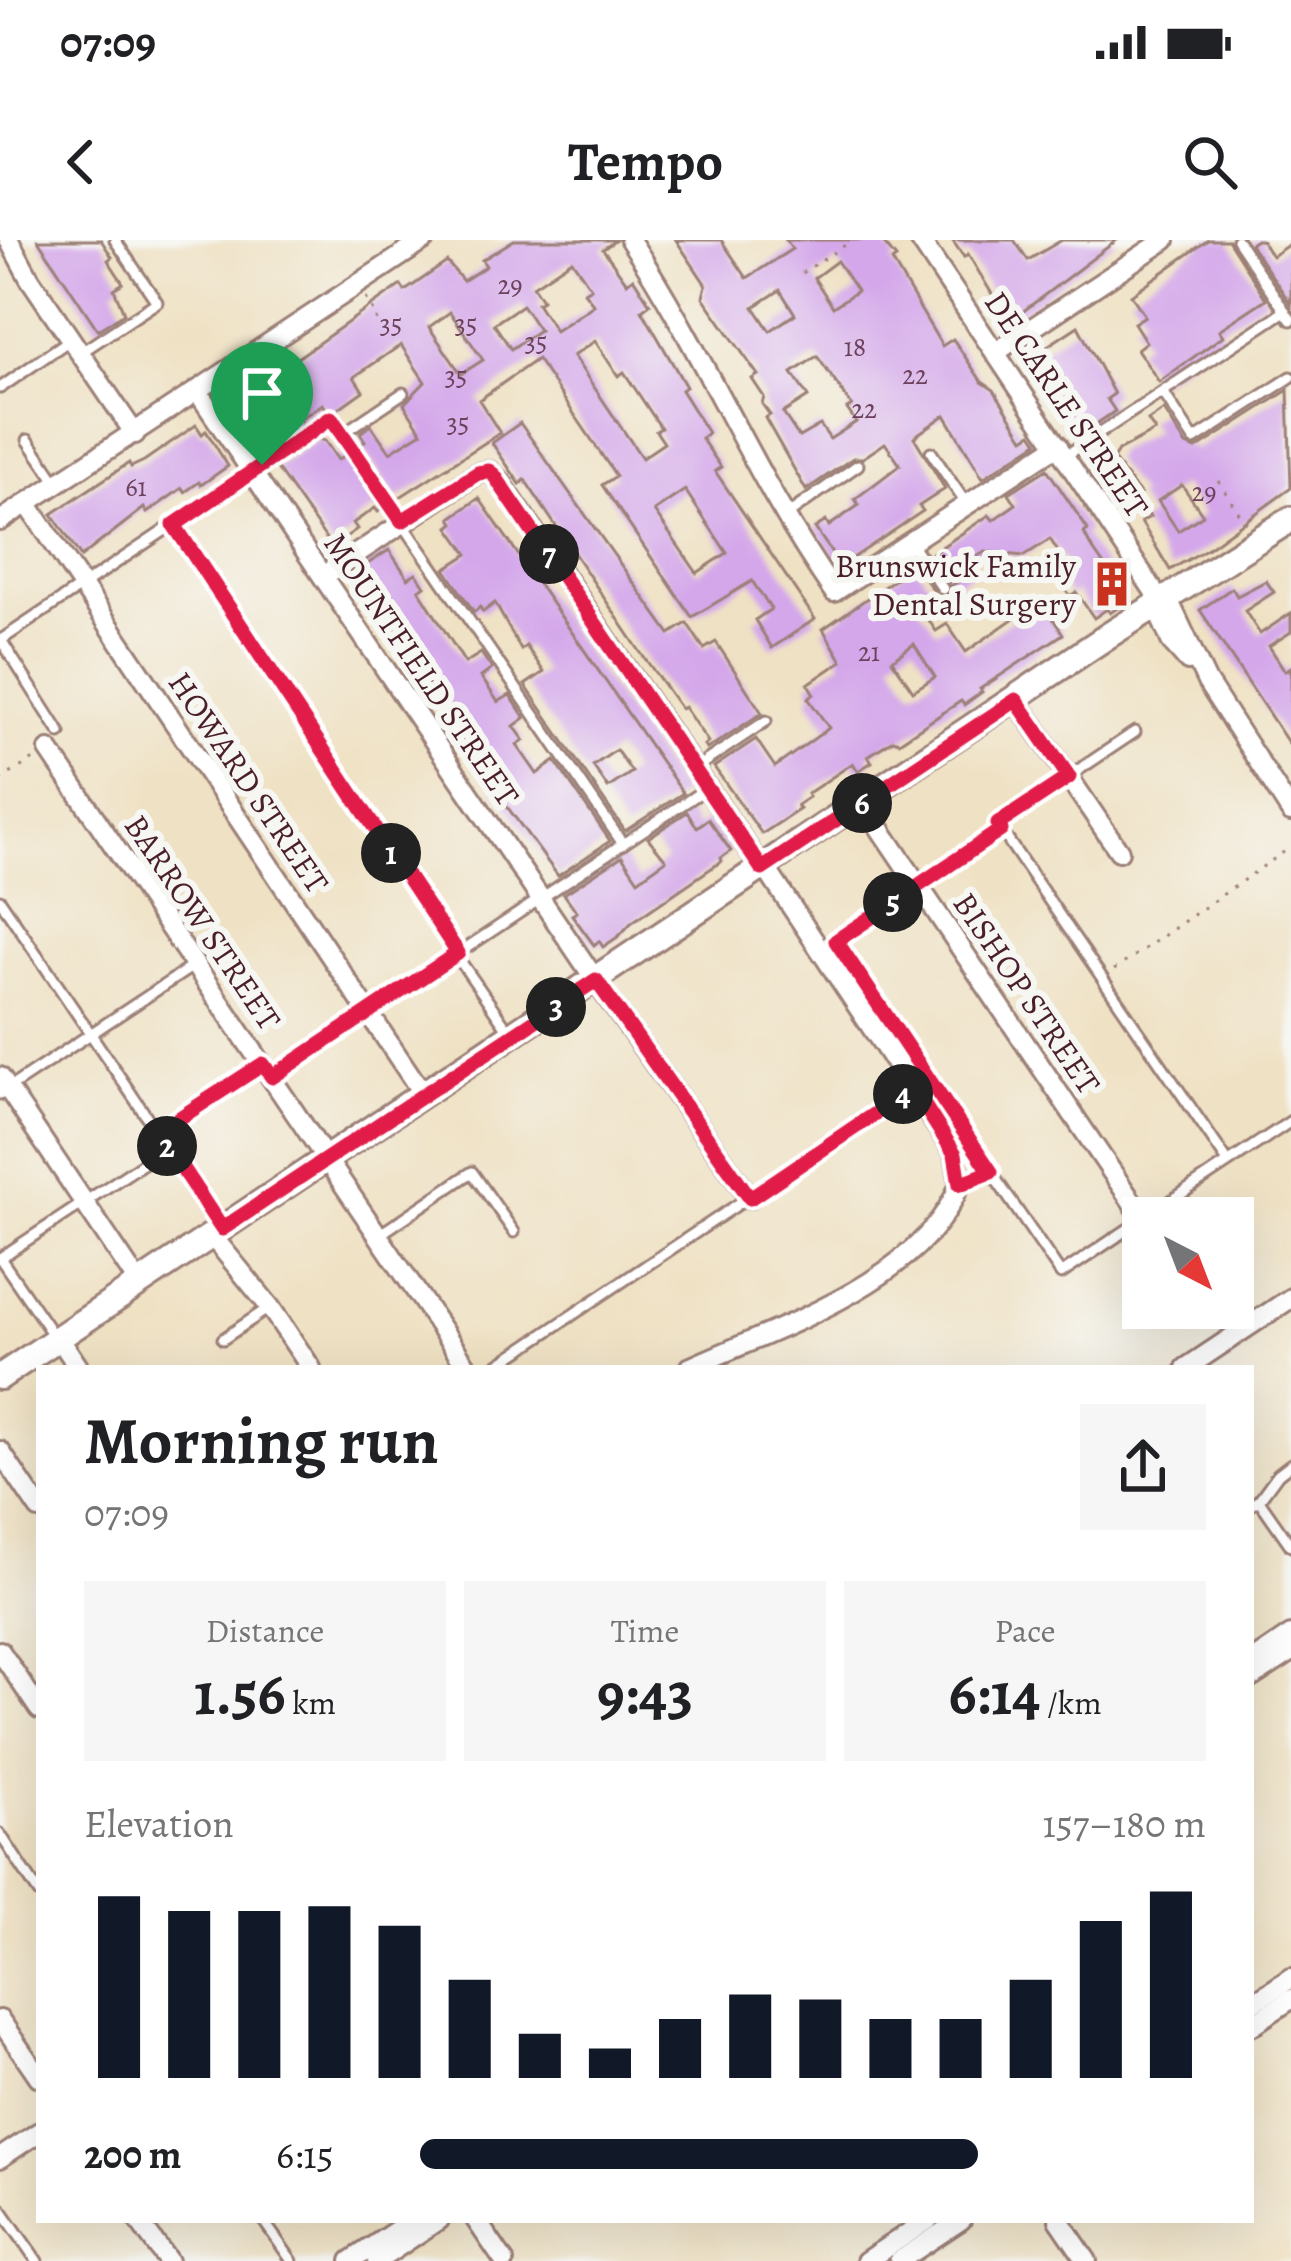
<!DOCTYPE html>
<html lang="en">
<head>
<meta charset="utf-8">
<style>
	:root { --surface:#fff; --page:#f6f6f6; --text:#202124; --muted:#757577; --accent:#111827 }
	body { margin:0; font-family:Alegreya,serif; background:var(--page); color:var(--text); height:100vh; display:flex; flex-direction:column; font-size:45px; white-space:nowrap }
	* { box-sizing:border-box; margin:0 }
	p { font-size:39px; color:var(--muted) }
	.icon { flex:none; width:66px; height:66px; fill:none; stroke:currentColor; stroke-width:2; stroke-linecap:round; stroke-linejoin:round }
	.map { position:relative; flex:1; overflow:hidden }
	.drawer { position:absolute; left:36px; top:1125px; width:1218px; height:858px; display:flex; flex-direction:column; background:var(--surface); border-radius:0px; box-shadow:0 12px 48px #0002 }
	.drawer>* { flex:none }
	.needle { width:78px; rotate:138deg }
	.controls { position:absolute; left:1122px; top:957px; display:grid; gap:24px }
	.controls a { display:grid; place-items:center; width:132px; height:132px; border-radius:0px; background:var(--surface); box-shadow:0 12px 48px #0002; font-size:60px }
	.pin { position:absolute; display:grid; place-items:center; width:102px; height:102px; color:#fff; margin:-123px -51px; border-radius:50% 50% 50% 0; rotate:-45deg; box-shadow:0 0 12px #0007 }
	.pin .icon { rotate:45deg }
	.km { position:absolute; width:60px; height:60px; margin:-30px; border-radius:50%; background:#222; color:#fff; font-size:33px; line-height:60px; text-align:center }
	.round { display:grid; place-items:center; flex:none; width:126px; height:126px; border-radius:0px; background:var(--page) }
	.head { display:flex; align-items:center; justify-content:space-between; height:204px; padding:0 48px }
	h1 { font-size:66px; font-weight:600; line-height:90px }
	.figures { display:grid; grid-template-columns:repeat(3,1fr); gap:18px; height:204px; padding:12px 48px }
	.figures div { display:grid; align-content:center; border-radius:0px; background:var(--page); text-align:center }
	.figures b { font-size:60px; font-weight:600 }
	.figures small { font-size:33px; font-weight:400 }
	.figures p { font-size:33px }
	.chart { height:336px; padding:24px 48px }
	.chart p { display:flex; justify-content:space-between }
	.chart svg { width:100%; height:216px; margin-top:12px; stroke:var(--accent); stroke-width:6 }
	ul { padding:0 48px; list-style:none; font-size:39px }
	li { display:grid; grid-template-columns:192px 144px 1fr; align-items:center; height:90px }
	li i { height:30px; border-radius:15px; background:var(--accent) }
	.status { display:flex; justify-content:space-between; align-items:center; height:84px; padding:0 60px; background:var(--surface); direction:ltr }
	.status svg { height:33px; fill:currentColor }
	header { display:flex; justify-content:space-between; align-items:center; height:156px; padding:0 48px; background:var(--surface); font-size:54px; font-weight:600 }
	.map>svg:first-child { display:block }
</style>
</head>
<body>
<div class="status"><b>07:09</b><svg viewBox="0 0 49 12"><path d="M0 12V9h3v3zM5 12V6h3v6zM10 12V3h3v9zM15 12V0h3v12zM26 1h20v11H26zM47 4h2v5h-2z"/></svg></div>
<header><svg class="icon" aria-label="back" viewBox="0 0 24 24"><path d="M15 5l-7 7 7 7"/></svg>Tempo<svg class="icon" aria-label="search" viewBox="0 0 24 24"><circle cx="10" cy="10" r="6"/><path d="M15 15l6 6"/></svg></header>
<div class="map">
<svg width="1291" height="2021" viewBox="0 0 1291 2021">
	<rect width="100%" height="100%" fill="#f6f6f2"/>
	<filter id="ink" filterUnits="userSpaceOnUse"><feTurbulence type="fractalNoise" baseFrequency=".00833" numOctaves="2"/><feDisplacementMap in="SourceGraphic" scale="24" xChannelSelector="R" yChannelSelector="G"/><feConvolveMatrix kernelMatrix="1 2 1 2 8 2 1 2 1" color-interpolation-filters="sRGB"/></filter>
	<filter id="wash" filterUnits="userSpaceOnUse"><feTurbulence type="fractalNoise" baseFrequency=".004" numOctaves="4" result="noise"/><feDisplacementMap in="SourceGraphic" scale="48" xChannelSelector="R" yChannelSelector="G"/><feGaussianBlur stdDeviation="2.7" result="paint"/><feColorMatrix in="noise" values="0 0 0 0 0 0 0 0 0 0 0 0 0 0 0 0 0 1.4 0 .05"/><feComposite in="paint" operator="in"/></filter>
	<g filter="url(#wash)">
		<rect width="100%" height="100%" fill="#efe1c3"/>
		<g id="blocks">
			<g fill="#d4a7ea" fill-rule="evenodd">
				<path d="M38,0H101L112,17L108,20L123,43L114,49L124,73L98,90Z"/>
				<path d="M514,0H616L603,9L627,43L633,38L650,64L642,70L686,147L681,150L708,193L701,198L721,227L715,231L815,379L772,408L755,380L771,369L752,341L692,377L602,245L616,236L537,119L479,160L500,193L397,259L360,205L365,201L360,193L371,185L390,212L422,192L404,164L425,142L401,105L354,137L363,151L335,171H327L323,164L300,179L304,186L261,215L232,164L401,45L405,51L447,22L463,41L486,26L482,20ZM572,20L591,48L584,52L594,65L555,91L537,63L542,60L533,46ZM522,65L539,90L511,109L494,84ZM450,72L483,120L461,134L429,87ZM595,101L618,136L624,132L661,188L656,191L664,203L642,218L573,116ZM685,250L727,313L697,333L654,271Z"/>
				<path d="M676,0H721L747,38L792,9L786,0H881L896,18L892,21L942,106L953,99L982,142L994,150L1024,198L1032,193L1038,202L983,238L945,175L914,197L945,249L919,266L923,271L841,326L815,288L826,281L829,286L859,265L855,259L900,225L885,203L863,218H853L806,250L765,178L770,175L762,164L764,157L752,139L758,135L703,57L706,45ZM837,21L857,51L833,67L814,38ZM780,50L795,74L770,91L754,67ZM817,116L852,166L847,169L856,182L830,199L820,185L799,197L783,173L808,157L792,133Z"/>
				<path d="M952,0H1014L1028,20L1062,0H1117L1013,79L999,57L995,59L968,14L964,17Z"/>
				<path d="M1208,0H1228L1266,59L1219,90L1223,96L1159,142L1137,109L1146,102L1134,83L1145,76L1131,55Z"/>
				<path d="M1256,0H1261L1272,16L1291,3V64L1250,4Z"/>
				<path d="M1078,86L1114,154L1107,159L1115,171L1079,196L1031,117Z"/>
				<path d="M1288,150L1291,248L1208,308L1170,330L1141,282L1150,277L1136,256L1140,254L1113,219L1118,211L1155,191L1148,181L1164,170L1186,205L1196,209ZM1182,245L1203,275L1178,291L1158,261Z"/>
				<path d="M520,183L670,394L687,383L704,409L716,402L762,473L707,509L704,505L708,502L684,467L681,469L641,413L525,240L520,244L492,203Z"/>
				<path d="M196,185L202,194L206,191L228,226L201,245L199,242L185,252L182,248L147,273L144,268L81,317L52,274L129,223L131,227L144,221Z"/>
				<path d="M318,199L325,201L338,220L345,215L382,269L378,272L375,268L353,283L357,289L332,307L276,227Z"/>
				<path d="M1047,229L1088,290L1084,293L1090,305L1113,338L1119,334L1127,345L1122,348L1127,356L1119,361L1122,365L1110,373L1107,369L1094,378L1076,352L1070,356L1058,337L1069,329L1050,299L1024,316L985,312L969,321L975,331L951,346L930,315L989,275L993,280L1016,264L1009,253Z"/>
				<path d="M479,258L683,553L625,591L525,445L544,432L526,406L521,410L495,363L483,372L480,367L474,372L445,329L468,314L449,287L454,283L451,278ZM616,510L632,532L608,548L593,526Z"/>
				<path d="M389,310L408,338L416,333L425,346L419,350L465,423L481,413L492,429L481,437L498,462L510,455L525,478L514,486L524,500L517,505L537,534L555,521L610,601L558,636L489,542L456,493L459,491L443,466L416,426L413,428L357,341L365,336L360,329Z"/>
				<path d="M915,325L934,351L917,363L936,391L947,384L966,412L1024,371L1043,364L1063,394L980,449L982,452L964,465L961,461L899,502L893,500L868,516L872,522L858,531L853,523L807,554L809,557L797,565L800,569L762,594L714,527L756,499L775,527L829,488L808,458L814,454L808,444L842,421L823,389ZM914,404L935,437L913,451L892,420Z"/>
				<path d="M1266,341L1274,352L1245,371L1260,394L1291,373V392L1269,406L1285,431L1291,427V507L1200,370L1232,348L1237,356Z"/>
				<path d="M687,572L697,587L708,579L731,611L721,618L722,621L631,683L619,696L603,707L599,701L594,705L572,675L577,672L564,654L622,616L638,640L666,620L648,598Z"/>
			</g>
		</g>
	</g>
	<g filter="url(#ink)">
		<use href="#blocks" fill-opacity="0" stroke="#9c8077" stroke-width="3"/>
		<g fill="none" stroke-linecap="round" stroke-linejoin="round">
			<g stroke="#9c8077" stroke-width="15">
				<g id="service">
					<path d="M1237,0L1291,80"/>
					<path d="M80,113L157,62L115,0"/>
					<path d="M0,148L71,99"/>
					<path d="M1163,152L1194,200L1291,137"/>
					<path d="M342,194L403,153"/>
					<path d="M28,200L58,244"/>
					<path d="M931,212L967,265"/>
					<path d="M1065,216L1285,71"/>
					<path d="M784,277L858,225"/>
					<path d="M174,285L245,397L458,713"/>
					<path d="M910,302L943,349"/>
					<path d="M60,493L1,400L331,179L623,604"/>
					<path d="M694,529L766,481"/>
					<path d="M1001,590L1228,922"/>
					<path d="M0,660L222,988"/>
					<path d="M836,701L991,932"/>
					<path d="M821,711L1001,590L998,584L1135,492"/>
					<path d="M456,715L511,794"/>
					<path d="M272,837L707,548"/>
					<path d="M0,854L196,724"/>
					<path d="M158,893L263,824"/>
					<path d="M960,944L991,932L1061,1034L1143,979"/>
					<path d="M1145,978L1291,881"/>
					<path d="M379,995L472,932L514,992"/>
					<path d="M53,1095L0,1018L168,907"/>
					<path d="M223,1099L270,1067"/>
					<path d="M493,1128L912,848"/>
					<path d="M1259,1260L1278,1234L1291,1224"/>
					<path d="M1251,1265L1259,1260L1291,1306"/>
					<path d="M0,1594L39,1653"/>
					<path d="M0,1968L37,2021"/>
					<path d="M263,1980L292,2021"/>
				</g>
			</g>
			<g stroke="#9c8077" stroke-width="24">
				<g id="minor">
					<path d="M9,0L30,39L135,194"/>
					<path d="M630,0C705,114 756,241 834,352L1058,205"/>
					<path d="M920,0L1162,363"/>
					<path d="M996,112L1165,0"/>
					<path d="M198,152L605,754L750,958"/>
					<path d="M27,263L423,854"/>
					<path d="M0,281L425,0"/>
					<path d="M323,336L478,233L489,231L500,241L762,629"/>
					<path d="M1168,359L1207,442L1291,572"/>
					<path d="M1156,367L1172,403L1188,421"/>
					<path d="M1016,460L1119,611"/>
					<path d="M49,510L468,1128"/>
					<path d="M862,562L1143,978"/>
					<path d="M0,837L139,1044"/>
					<path d="M212,996L270,1067L311,1128"/>
					<path d="M59,1098L79,1128"/>
					<path d="M689,1128C776,1088 923,1042 960,944L955,914L945,898L765,627"/>
					<path d="M1186,1128L1291,1058"/>
					<path d="M0,1211L39,1269"/>
					<path d="M0,1411L39,1469"/>
					<path d="M1251,1422L1291,1395"/>
					<path d="M1251,1438L1291,1412"/>
					<path d="M1251,1764L1291,1738"/>
					<path d="M0,1780L39,1837"/>
					<path d="M1251,1786L1291,1759"/>
					<path d="M0,1918L39,1892"/>
					<path d="M138,1980L168,2021"/>
					<path d="M476,1980L504,2021"/>
					<path d="M1059,1980L1087,2021"/>
					<path d="M351,2021L412,1980"/>
					<path d="M377,2021L438,1980"/>
					<path d="M866,2021L928,1980"/>
					<path d="M899,2021L961,1980"/>
				</g>
			</g>
			<g stroke="#9c8077" stroke-width="30">
				<path id="tertiary" d="M0,1137L1106,397L1291,279"/>
			</g>
			<g stroke="#9c8077" stroke-width="3" stroke-dasharray="3 9" stroke-linecap="butt">
				<path d="M802,33L853,0"/>
				<path d="M366,58L378,78L374,81"/>
				<path d="M1218,241L1247,285"/>
				<path d="M0,540L34,519"/>
				<path d="M1114,730L1291,607"/>
			</g>
			<use href="#service" stroke="#fff" stroke-width="9"/>
			<use href="#minor" stroke="#fff" stroke-width="18"/>
			<use href="#tertiary" stroke="#fff" stroke-width="24"/>
		</g>
	</g>
	<g fill="none" stroke-linecap="round" stroke-linejoin="round" filter="url(#ink)">
		<g stroke="#fff" stroke-width="24">
			<path id="route" d="M331,178L402,281L478,233L489,231L494,235L762,629L1016,460L1069,537L998,584L1001,590L836,701L991,932L960,944L955,914L913,848L750,958L596,740L222,989L158,892L263,824L272,837L458,713L174,285Z"/>
		</g>
		<use href="#route" stroke="#e11d48" stroke-width="15"/>
	</g>
	<defs>
		<g id="building-bare" transform="scale(3.6)"><path d="M-4-6H4V6H1V3H-1V6H-4ZM-2.5-4.3h1.7v1.8h-1.7ZM.8-4.3h1.7v1.8H.8ZM-2.5-1h1.7V.8h-1.7ZM.8-1h1.7V.8H.8Z" fill="#c8321e" stroke="#f6f6f2" stroke-width="2.5" paint-order="stroke"/></g>
	</defs>
	<g fill-rule="evenodd">
		<use href="#building-bare" x="1112" y="344"/>
	</g>
	<g text-anchor="middle" dominant-baseline="central" stroke-width="12" stroke-linejoin="round" paint-order="stroke">
		<g font-size="27" fill="#6c415b">
			<text x="510" y="45">29</text>
			<text x="391" y="84">35</text>
			<text x="466" y="84">35</text>
			<text x="536" y="102">35</text>
			<text x="855" y="107">18</text>
			<text x="915" y="135">22</text>
			<text x="456" y="136">35</text>
			<text x="864" y="169">22</text>
			<text x="458" y="183">35</text>
			<text x="136" y="247">61</text>
			<text x="1204" y="252">29</text>
			<text x="869" y="412">21</text>
		</g>
		<g font-size="33" fill="#4a1f2b" stroke="#f6f6f2">
			<text transform="translate(1067 164) rotate(56)">DE CARLE STREET</text>
			<text transform="translate(422 429) rotate(56)">MOUNTFIELD STREET</text>
			<text transform="translate(249 542) rotate(56)">HOWARD STREET</text>
			<text transform="translate(203 682) rotate(56)">BARROW STREET</text>
			<text transform="translate(1027 753) rotate(56)">BISHOP STREET</text>
		</g>
		<g font-size="33" fill="#4a1f2b" stroke="#f6f6f2" text-anchor="end">
			<text x="1076" y="325">Brunswick Family<tspan x="1076" dy="38">Dental Surgery</tspan></text>
		</g>
	</g>
</svg>
<div class="controls">
<a><svg class="needle" viewBox="-14 -14 28 28"><path d="M0-13l5 13h-10z" fill="#e53935"/><path d="M0 13l5-13h-10z" fill="#757577"/></svg></a>
</div>
<div class="pin" style="left:262px;top:225px;background:#1e9e55"><svg class="icon" aria-label="arrive" viewBox="0 0 24 24"><path d="M6 21V4h12l-3 4 3 4H6"/></svg></div>
<b class="km" style="left:391px;top:613px">1</b>
<b class="km" style="left:167px;top:906px">2</b>
<b class="km" style="left:556px;top:767px">3</b>
<b class="km" style="left:903px;top:854px">4</b>
<b class="km" style="left:893px;top:662px">5</b>
<b class="km" style="left:862px;top:563px">6</b>
<b class="km" style="left:549px;top:314px">7</b>
<section class="drawer">
<div class="head"><div><h1>Morning run</h1><p>07:09</p></div><a class="round"><svg class="icon" aria-label="share" viewBox="0 0 24 24"><path d="M12 15V3M7 8l5-5 5 5M5 13v7h14v-7"/></svg></a></div>
<div class="figures">
<div><p>Distance</p><b>1.56<small> km</small></b></div>
<div><p>Time</p><b>9:43</b></div>
<div><p>Pace</p><b>6:14<small> /km</small></b></div>
</div>
<div class="chart"><p><span>Elevation</span>157–180 m</p>
<svg viewBox="0 0 160 44" preserveAspectRatio="none"><path d="M5 44V7M15 44V10M25 44V10M35 44V9M45 44V13M55 44V24M65 44V35M75 44V38M85 44V32M95 44V27M105 44V28M115 44V32M125 44V32M135 44V24M145 44V12M155 44V6"/></svg>
</div>
<ul>
<li><b>200 m</b>6:15<i style="width:71%"></i></li>
</ul>
</section>
</div>
</body>
</html>
